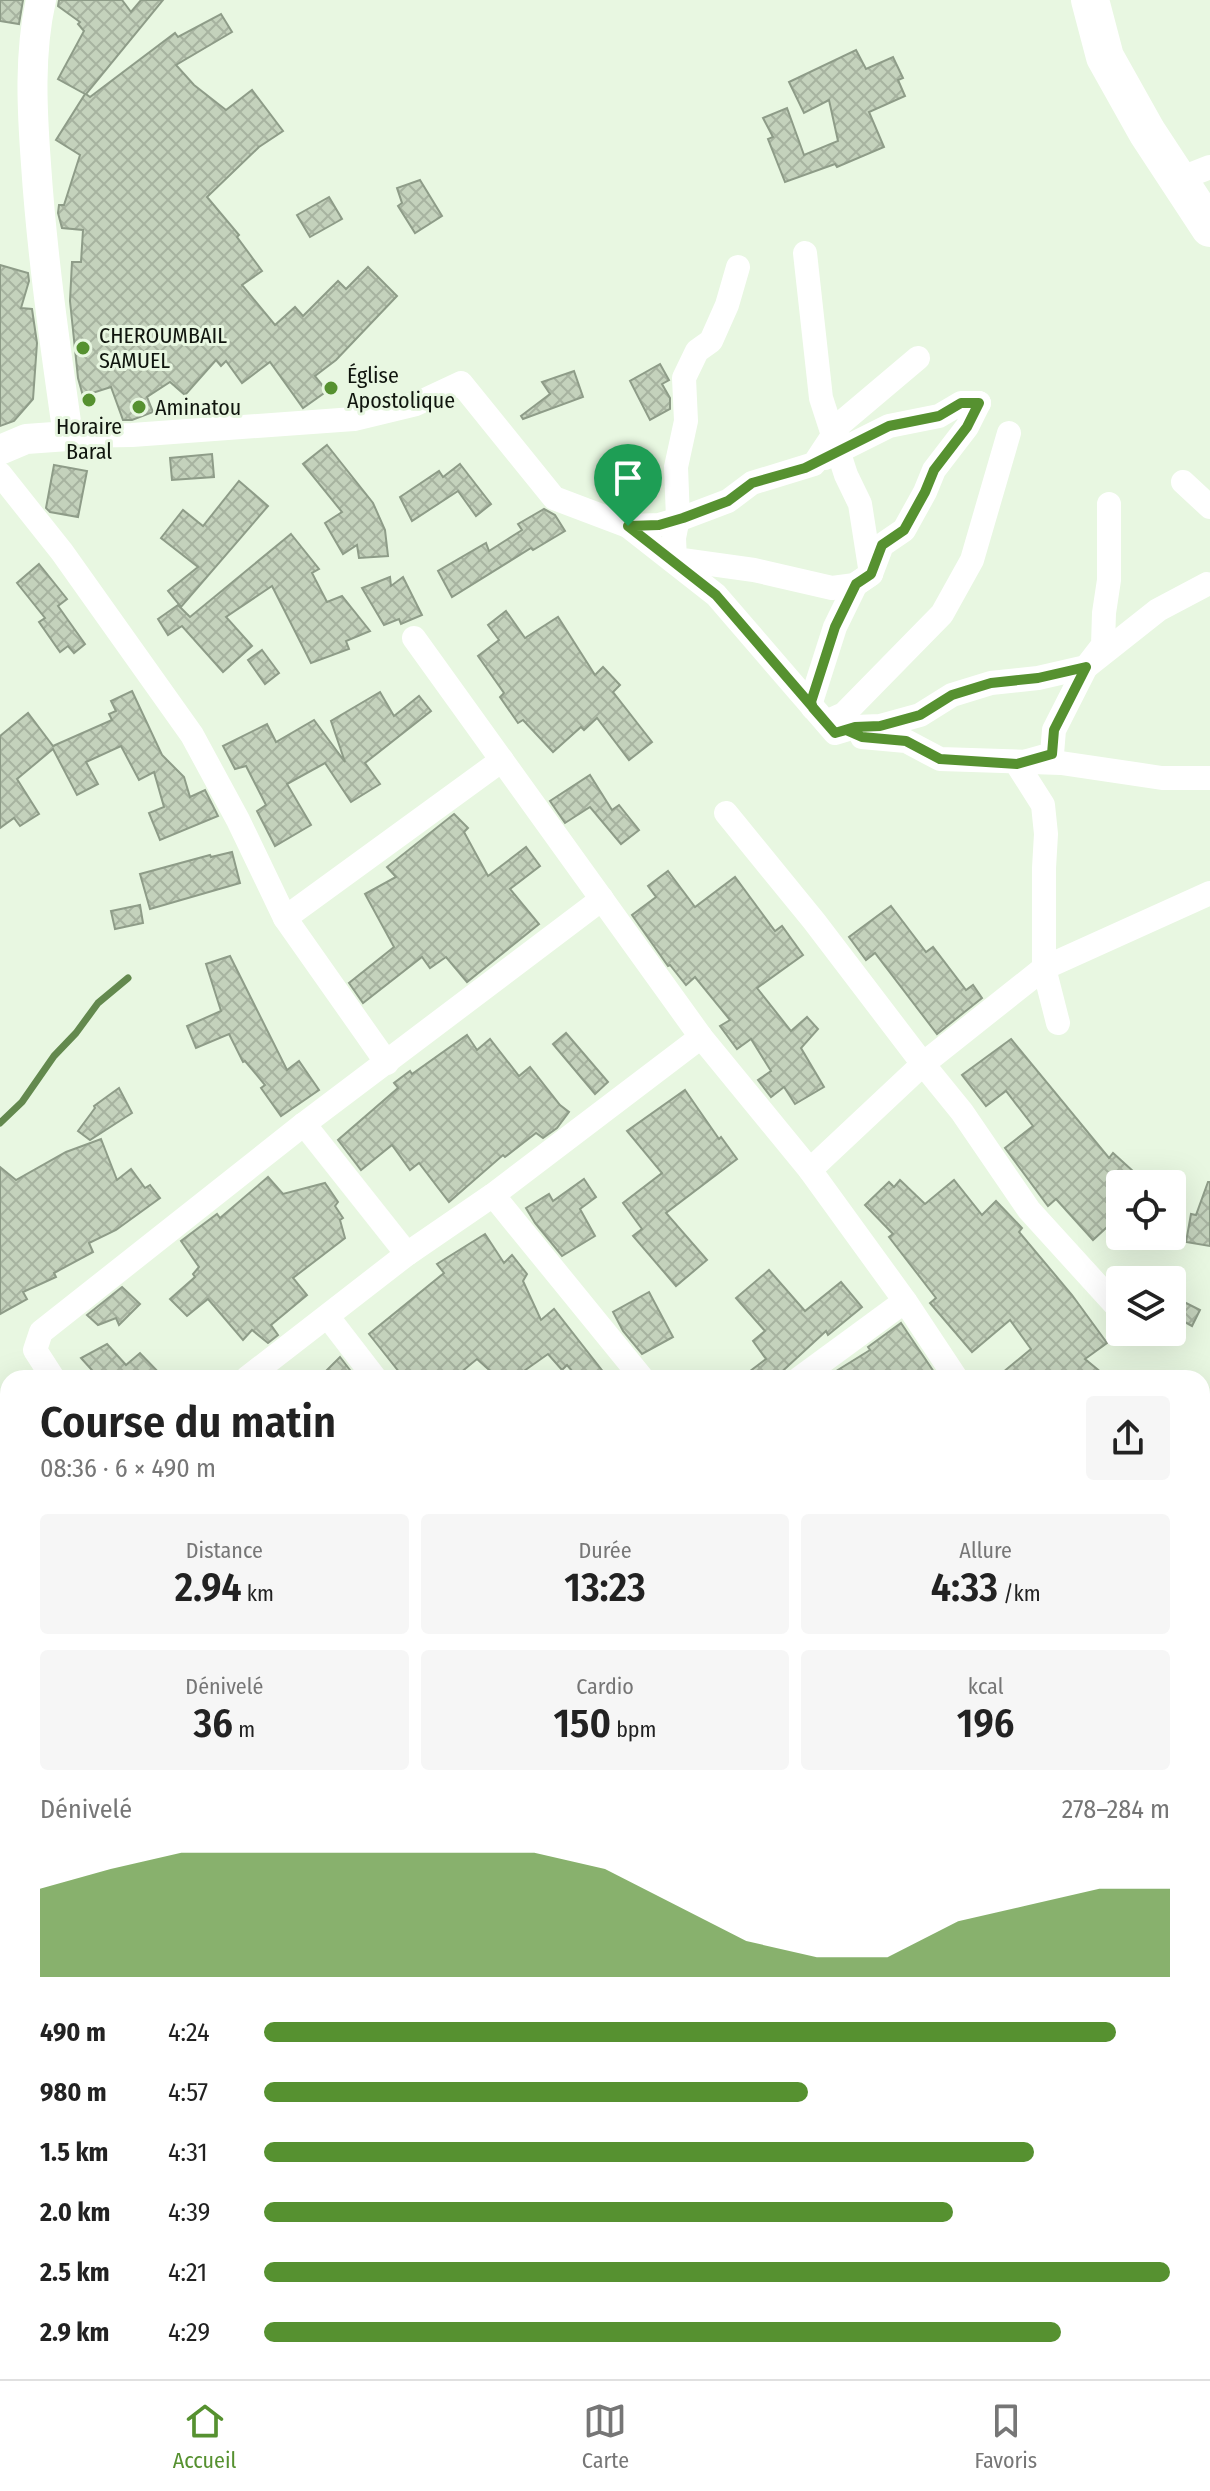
<!DOCTYPE html>
<html lang="fr">
<head>
<meta charset="utf-8">
<style>
	:root { --surface:#fff; --page:#f6f6f6; --text:#222; --muted:#767676; --line:#e0e0e0; --accent:#569130 }
	body { margin:0; font-family:"Fira Sans Condensed",sans-serif; background:var(--page); color:var(--text); height:100vh; display:flex; flex-direction:column; font-size:30px; white-space:nowrap }
	* { box-sizing:border-box; margin:0 }
	p { font-size:26px; color:var(--muted) }
	.icon { flex:none; width:44px; height:44px; fill:none; stroke:currentColor; stroke-width:2; stroke-linecap:round; stroke-linejoin:round }
	.map { position:relative; flex:1; overflow:hidden }
	.sheet { position:absolute; left:0px; top:1370px; width:1210px; height:1010px; display:flex; flex-direction:column; background:var(--surface); border-radius:24px 24px 0 0; box-shadow:0 8px 32px #0002 }
	.sheet>* { flex:none }
	.controls { position:absolute; left:1106px; top:1170px; display:grid; gap:16px }
	.controls a { display:grid; place-items:center; width:80px; height:80px; border-radius:8px; background:var(--surface); box-shadow:0 8px 32px #0002; font-size:40px }
	.pin { position:absolute; display:grid; place-items:center; width:68px; height:68px; color:#fff; margin:-82px -34px; border-radius:50% 50% 50% 0; rotate:-45deg; box-shadow:0 0 8px #0007 }
	.pin .icon { rotate:45deg }
	.round { display:grid; place-items:center; flex:none; width:84px; height:84px; border-radius:8px; background:var(--page) }
	.summary { display:flex; align-items:center; justify-content:space-between; height:136px; padding:0 40px }
	h1 { font-size:44px; font-weight:600; line-height:60px }
	.stats { display:grid; grid-template-columns:repeat(3,1fr); gap:12px; height:136px; padding:8px 40px }
	.stats div { display:grid; align-content:center; border-radius:8px; background:var(--page); text-align:center }
	.stats b { font-size:40px; font-weight:600 }
	.stats small { font-size:22px; font-weight:400 }
	.stats p { font-size:22px }
	.chart { height:224px; padding:16px 40px }
	.chart p { display:flex; justify-content:space-between }
	.chart svg { width:100%; height:144px; margin-top:8px; fill:var(--accent); opacity:.7 }
	ul { padding:0 40px; list-style:none; font-size:26px }
	li { display:grid; grid-template-columns:128px 96px 1fr; align-items:center; height:60px }
	li i { height:20px; border-radius:10px; background:var(--accent) }
	.menu { display:flex; justify-content:space-around; align-items:center; height:112px; border-top:2px solid var(--line); background:var(--surface); font-size:22px; color:var(--muted) }
	.menu a { display:grid; justify-items:center; gap:4px }
	.menu .current { color:var(--accent) }
	.map>svg:first-child { display:block }
</style>
</head>
<body>
<div class="map">
<svg width="1210" height="2379" viewBox="0 0 1210 2379">
	<defs>
		<pattern id="building-cross-hatch" width="8" height="8" patternUnits="userSpaceOnUse" patternTransform="scale(2)"><rect width="8" height="8" fill="#c4d2bc"/><path d="M0 0l8 8M0 8l8-8" fill="none" stroke="#a7b3a0"/></pattern>
	</defs>
	<rect width="100%" height="100%" fill="#e8f7e1"/>
	<g fill="none" stroke-linecap="round" stroke-linejoin="round">
		<g stroke="#63894e" stroke-width="7">
			<path d="M0,1123L22,1102L54,1056L76,1033L98,1003L128,978"/>
			<path d="M0,1587L8,1605"/>
			<path d="M12,2372L22,2379"/>
			<path d="M530,2379L531,2372"/>
		</g>
	</g>
	<g fill="url(#building-cross-hatch)" stroke="#8e9c88" stroke-width="2">
		<path d="M0,0H23L19,24L0,21Z"/>
		<path d="M59,0H122L131,12L141,0H163L86,94L90,97L175,33L178,37L221,14L232,32L176,65L194,85L226,110L252,90L283,131L259,147L207,197L239,235L237,237L262,271L242,285L275,325L295,307L303,316L338,281L346,289L368,267L397,296L336,360L315,376L327,391L303,408L270,362L242,383L226,361L221,366L216,360L185,395L170,382L147,397L153,412L132,420H123L111,387L83,396L78,378L70,301L72,262H81L83,230L62,228L58,213L59,205H64L80,155L56,140L85,94L58,79L84,31L78,24L80,22L58,6Z"/>
		<path d="M856,50L866,69L893,57L903,78L898,80L905,96L869,112L884,147L837,167L835,164L785,182L768,139L773,137L763,118L787,108L804,155L838,141L829,100L804,113L789,82Z"/>
		<path d="M420,180L442,216L415,233L398,206L402,203L397,188Z"/>
		<path d="M329,197L342,219L310,237L297,215Z"/>
		<path d="M0,265L28,273L29,281L21,308L32,309L37,343L33,399L14,421L0,426Z"/>
		<path d="M660,364L669,380L662,384L670,398V409L650,420L630,381Z"/>
		<path d="M574,371L583,397L523,419L521,416L550,394L542,382Z"/>
		<path d="M327,445L373,503L385,530L388,556L359,558L357,545L343,554L325,523L342,512L303,464Z"/>
		<path d="M212,454L214,477L172,480L170,458Z"/>
		<path d="M460,464L491,504L476,516L458,491L412,521L400,497L439,471L443,477Z"/>
		<path d="M54,465L87,471L78,517L50,512L46,508Z"/>
		<path d="M239,481L268,506L181,607L168,591L198,567L161,538L183,510L203,526Z"/>
		<path d="M544,509L555,515L565,531L533,550L531,548L452,597L438,571L486,543L489,551L522,530L518,524Z"/>
		<path d="M291,534L319,569L312,573L327,602L342,596L370,631L346,641L349,649L311,663L272,586L226,617L252,646L223,672L182,626L168,635L158,619L178,605L190,617Z"/>
		<path d="M39,564L67,599L58,606L85,644L74,653L68,646L60,652L39,622L45,618L17,583Z"/>
		<path d="M390,577L391,586L403,577L422,615L401,624L399,619L384,625L362,588Z"/>
		<path d="M506,611L525,638L558,617L595,675L603,667L620,685L613,692L652,742L629,760L597,718L584,730L581,727L553,752L523,720L518,723L500,697L504,693L478,656L499,640L488,625Z"/>
		<path d="M262,650L279,673L265,684L248,660Z"/>
		<path d="M132,691L162,755L184,777L190,797L205,790L218,816L160,840L149,813L164,807L154,772L139,780L121,746L86,762L98,784L77,795L53,749L17,779L39,814L20,826L14,818L0,828V736L28,713L53,746L112,720L109,714L116,711L111,701Z"/>
		<path d="M380,692L394,716L419,696L431,711L365,763L380,784L351,802L325,763L287,784L311,825L275,846L257,811L266,805L246,766L235,769L223,746L267,724L276,742L314,720L345,762L331,721Z"/>
		<path d="M590,775L612,810L619,805L639,830L621,844L590,807L565,823L550,801Z"/>
		<path d="M454,814L468,828L464,832L488,876L526,847L540,866L510,889L539,924L467,982L446,957L430,968L422,957L363,1003L349,983L394,947L365,894L396,877L387,867Z"/>
		<path d="M232,852L240,883L150,909L140,874L210,855L211,857Z"/>
		<path d="M668,871L695,907L735,877L775,931L782,926L803,955L757,988L791,1031L807,1017L818,1029L801,1048L824,1087L795,1104L784,1087L771,1097L758,1080L771,1071L751,1039L737,1049L720,1026L730,1020L695,977L686,985L670,965L668,966L632,915L656,897L648,886Z"/>
		<path d="M140,905L143,923L115,929L111,911Z"/>
		<path d="M891,906L926,952L933,947L966,990L973,985L982,998L937,1034L875,953L866,960L849,937Z"/>
		<path d="M230,956L287,1070L299,1061L319,1090L281,1116L261,1088L265,1085L245,1061L243,1062L229,1034L196,1048L187,1026L221,1011L206,964Z"/>
		<path d="M566,1033L608,1082L595,1094L553,1044Z"/>
		<path d="M467,1035L477,1050L490,1039L519,1076L530,1067L560,1105L569,1112L557,1128L543,1138L536,1133L505,1157L503,1155L449,1202L419,1163L410,1170L392,1145L361,1170L338,1140L398,1088L394,1083L410,1071L412,1074Z"/>
		<path d="M1011,1039L1109,1158L1113,1153L1134,1172L1132,1174L1142,1184H1120V1215L1093,1240L1056,1199L1048,1206L1005,1148L1033,1126L1006,1091L986,1106L962,1075Z"/>
		<path d="M119,1088L132,1113L90,1140L78,1131L95,1108L94,1106Z"/>
		<path d="M685,1090L719,1139L721,1137L737,1159L666,1213L707,1260L676,1286L633,1236L642,1229L623,1203L662,1173L627,1131Z"/>
		<path d="M101,1139L117,1180L131,1169L145,1188L150,1185L160,1198L116,1230L89,1243L93,1252L54,1273L56,1277L23,1292L27,1299L0,1314V1167L16,1180L66,1152Z"/>
		<path d="M268,1177L283,1194L325,1183L338,1202L335,1206L343,1218L340,1220L345,1238L293,1278L307,1295L271,1325L278,1335L268,1343L252,1330L243,1340L208,1299L187,1316L170,1299L195,1277L193,1274L199,1267L181,1241L217,1214L220,1218Z"/>
		<path d="M584,1179L596,1197L580,1209L595,1236L562,1256L535,1223L526,1208L549,1194L553,1201Z"/>
		<path d="M900,1180L925,1204L954,1180L982,1215L996,1201L1022,1228L1019,1232L1072,1295L1107,1343L1085,1359L1108,1378H996L1031,1349L1010,1320L972,1352L930,1303L936,1298L889,1237L893,1234L865,1205L889,1182L894,1187Z"/>
		<path d="M1208,1182H1210V1246L1186,1242L1191,1214L1196,1215Z"/>
		<path d="M485,1234L504,1263L512,1255L527,1274L523,1281L541,1320L554,1309L608,1378H578L567,1365L562,1370L548,1354L514,1378H498L477,1359L454,1378H404L369,1334L444,1273L437,1264Z"/>
		<path d="M769,1270L805,1311L841,1282L862,1307L828,1335L826,1331L775,1378H741L766,1359L753,1341L765,1331L736,1298Z"/>
		<path d="M122,1287L140,1304L119,1325L116,1318L98,1325L87,1315Z"/>
		<path d="M649,1292L673,1337L642,1354L623,1331L613,1312Z"/>
		<path d="M1172,1296L1200,1310L1192,1326L1172,1315Z"/>
		<path d="M901,1323L938,1378H825L870,1350L868,1347Z"/>
		<path d="M107,1344L126,1365L140,1353L164,1378H99L81,1358Z"/>
		<path d="M340,1357L356,1378H319Z"/>
	</g>
	<g fill="none" stroke-linecap="round" stroke-linejoin="round">
		<g stroke="#fff" stroke-width="24">
			<path d="M1177,180L1210,167"/>
			<path d="M805,253L821,398L846,475L860,504L871,574L856,584L835,627L811,702L813,708"/>
			<path d="M738,267L727,305L711,341L697,351L684,378L686,421L676,467L678,518L674,538L675,559L754,570L832,588L855,585L871,574L882,545L904,530L925,492L934,470L967,427L979,403"/>
			<path d="M68,436L132,435L354,419L416,404L461,383L554,498L628,526L716,595L835,733L855,727L880,726L920,715L952,695L991,683L1038,678L1086,667L1158,610L1207,584"/>
			<path d="M825,458L889,426L939,416L961,403H979"/>
			<path d="M0,474L62,552L192,735L238,820L285,918L387,1063"/>
			<path d="M1183,482L1210,507"/>
			<path d="M628,526L659,525L683,518L728,501L752,483L814,464L841,423L918,358"/>
			<path d="M414,638L701,1037L810,1170L905,1301L956,1378"/>
			<path d="M826,722L844,714L942,614L972,560L1009,433"/>
			<path d="M862,737L906,741L940,759L1061,763L1162,778H1210"/>
			<path d="M726,813L814,921L923,1064L962,1112L1029,1210L1120,1310"/>
			<path d="M285,918L502,760"/>
			<path d="M1058,1023L1044,968V868L1046,834L1043,805L1017,764L1052,754L1054,730L1086,667L1103,645L1104,613L1109,580V504"/>
			<path d="M304,1124L407,1254"/>
			<path d="M810,1170L923,1064L1044,968L1210,893"/>
			<path d="M493,1195L642,1378"/>
			<path d="M328,1317L375,1378"/>
			<path d="M53,1378L35,1350L41,1332L304,1124L602,899"/>
			<path d="M247,1378L407,1254L493,1195L701,1037"/>
			<path d="M800,1378L905,1301"/>
			<path d="M1202,1809L1210,1811"/>
			<path d="M0,1940L8,1935"/>
			<path d="M1202,2076L1210,2082"/>
			<path d="M0,2125L8,2140"/>
			<path d="M0,2203L8,2198"/>
			<path d="M1202,2236L1210,2226"/>
			<path d="M1018,2372L1055,2379"/>
			<path d="M137,2379L148,2372"/>
			<path d="M781,2379L783,2372"/>
			<path d="M1103,2379L1108,2372"/>
			<path d="M1188,2379L1210,2370"/>
		</g>
		<path stroke="#fff" stroke-width="30" d="M0,450L26,439L68,436C55,345 42,255 36,164C32,110 29,53 41,0"/>
		<path stroke="#fff" stroke-width="38" d="M1090,0L1105,57L1147,132L1210,228"/>
	</g>
	<g fill="none" stroke-linecap="round" stroke-linejoin="round">
		<g stroke="#fff" stroke-width="16">
			<path id="route" d="M628,526L716,595L835,733L846,730L862,737L906,741L940,759L1017,764L1052,754L1054,730L1086,667L1038,678L991,683L952,695L920,715L880,726L855,727L835,733L813,708L811,702L835,627L856,584L871,574L882,545L904,530L925,492L934,470L967,427L979,403H961L939,416L889,426L805,468L752,483L728,501L683,518L659,525L628,526"/>
		</g>
		<use href="#route" stroke="#569130" stroke-width="10"/>
	</g>
	<g fill="#569130" stroke="#e8f7e1" stroke-width="3">
		<circle cx="83" cy="348" r="8"/>
		<circle cx="331" cy="388" r="8"/>
		<circle cx="89" cy="400" r="8"/>
		<circle cx="139" cy="407" r="8"/>
	</g>
	<g text-anchor="middle" dominant-baseline="central" stroke-width="6" stroke-linejoin="round" paint-order="stroke">
		<g font-size="22" fill="#10150e" stroke="#e8f7e1" text-anchor="start">
			<text x="99" y="335">CHEROUMBAIL<tspan x="99" dy="25">SAMUEL</tspan></text>
			<text x="347" y="375">Église<tspan x="347" dy="25">Apostolique</tspan></text>
			<text x="155" y="407">Aminatou</text>
			<text x="89" y="426" text-anchor="middle">Horaire<tspan x="89" dy="25">Baral</tspan></text>
		</g>
	</g>
</svg>
<div class="controls">
<a><svg class="icon" aria-label="locate" viewBox="0 0 24 24"><circle cx="12" cy="12" r="6"/><path d="M12 2v4M12 18v4M2 12h4M18 12h4"/></svg></a>
<a><svg class="icon" aria-label="layers" viewBox="0 0 24 24"><path d="M12 4l9 5-9 5-9-5zM3 14l9 5 9-5"/></svg></a>
</div>
<div class="pin" style="left:628px;top:526px;background:#1e9e55"><svg class="icon" aria-label="arrive" viewBox="0 0 24 24"><path d="M6 21V4h12l-3 4 3 4H6"/></svg></div>
<section class="sheet">
<div class="summary"><div><h1>Course du matin</h1><p>08:36 · 6 × 490 m</p></div><a class="round"><svg class="icon" aria-label="share" viewBox="0 0 24 24"><path d="M12 15V3M7 8l5-5 5 5M5 13v7h14v-7"/></svg></a></div>
<div class="stats">
<div><p>Distance</p><b>2.94<small> km</small></b></div>
<div><p>Durée</p><b>13:23</b></div>
<div><p>Allure</p><b>4:33<small> /km</small></b></div>
</div>
<div class="stats">
<div><p>Dénivelé</p><b>36<small> m</small></b></div>
<div><p>Cardio</p><b>150<small> bpm</small></b></div>
<div><p>kcal</p><b>196</b></div>
</div>
<div class="chart"><p><span>Dénivelé</span>278–284 m</p>
<svg viewBox="0 0 160 44" preserveAspectRatio="none"><path d="M0 44V17L10 11L20 6L30 6L40 6L50 6L60 6L70 6L80 11L90 22L100 33L110 38L120 38L130 27L140 22L150 17L160 17V44z"/></svg>
</div>
<ul>
<li><b>490 m</b>4:24<i style="width:94%"></i></li>
<li><b>980 m</b>4:57<i style="width:60%"></i></li>
<li><b>1.5 km</b>4:31<i style="width:85%"></i></li>
<li><b>2.0 km</b>4:39<i style="width:76%"></i></li>
<li><b>2.5 km</b>4:21<i style="width:100%"></i></li>
<li><b>2.9 km</b>4:29<i style="width:88%"></i></li>
</ul>
</section>
</div>
<nav class="menu">
<a class="current"><svg class="icon" aria-label="home" viewBox="0 0 24 24"><path d="M3 11l9-7 9 7M6 9v11h12V9"/></svg>Accueil</a>
<a><svg class="icon" aria-label="map" viewBox="0 0 24 24"><path d="M3 6l6-2 6 2 6-2v14l-6 2-6-2-6 2zM9 4v14M15 6v14"/></svg>Carte</a>
<a><svg class="icon" aria-label="saved" viewBox="0 0 24 24"><path d="M7 4h10v16l-5-4-5 4z"/></svg>Favoris</a>
</nav>
</body>
</html>
